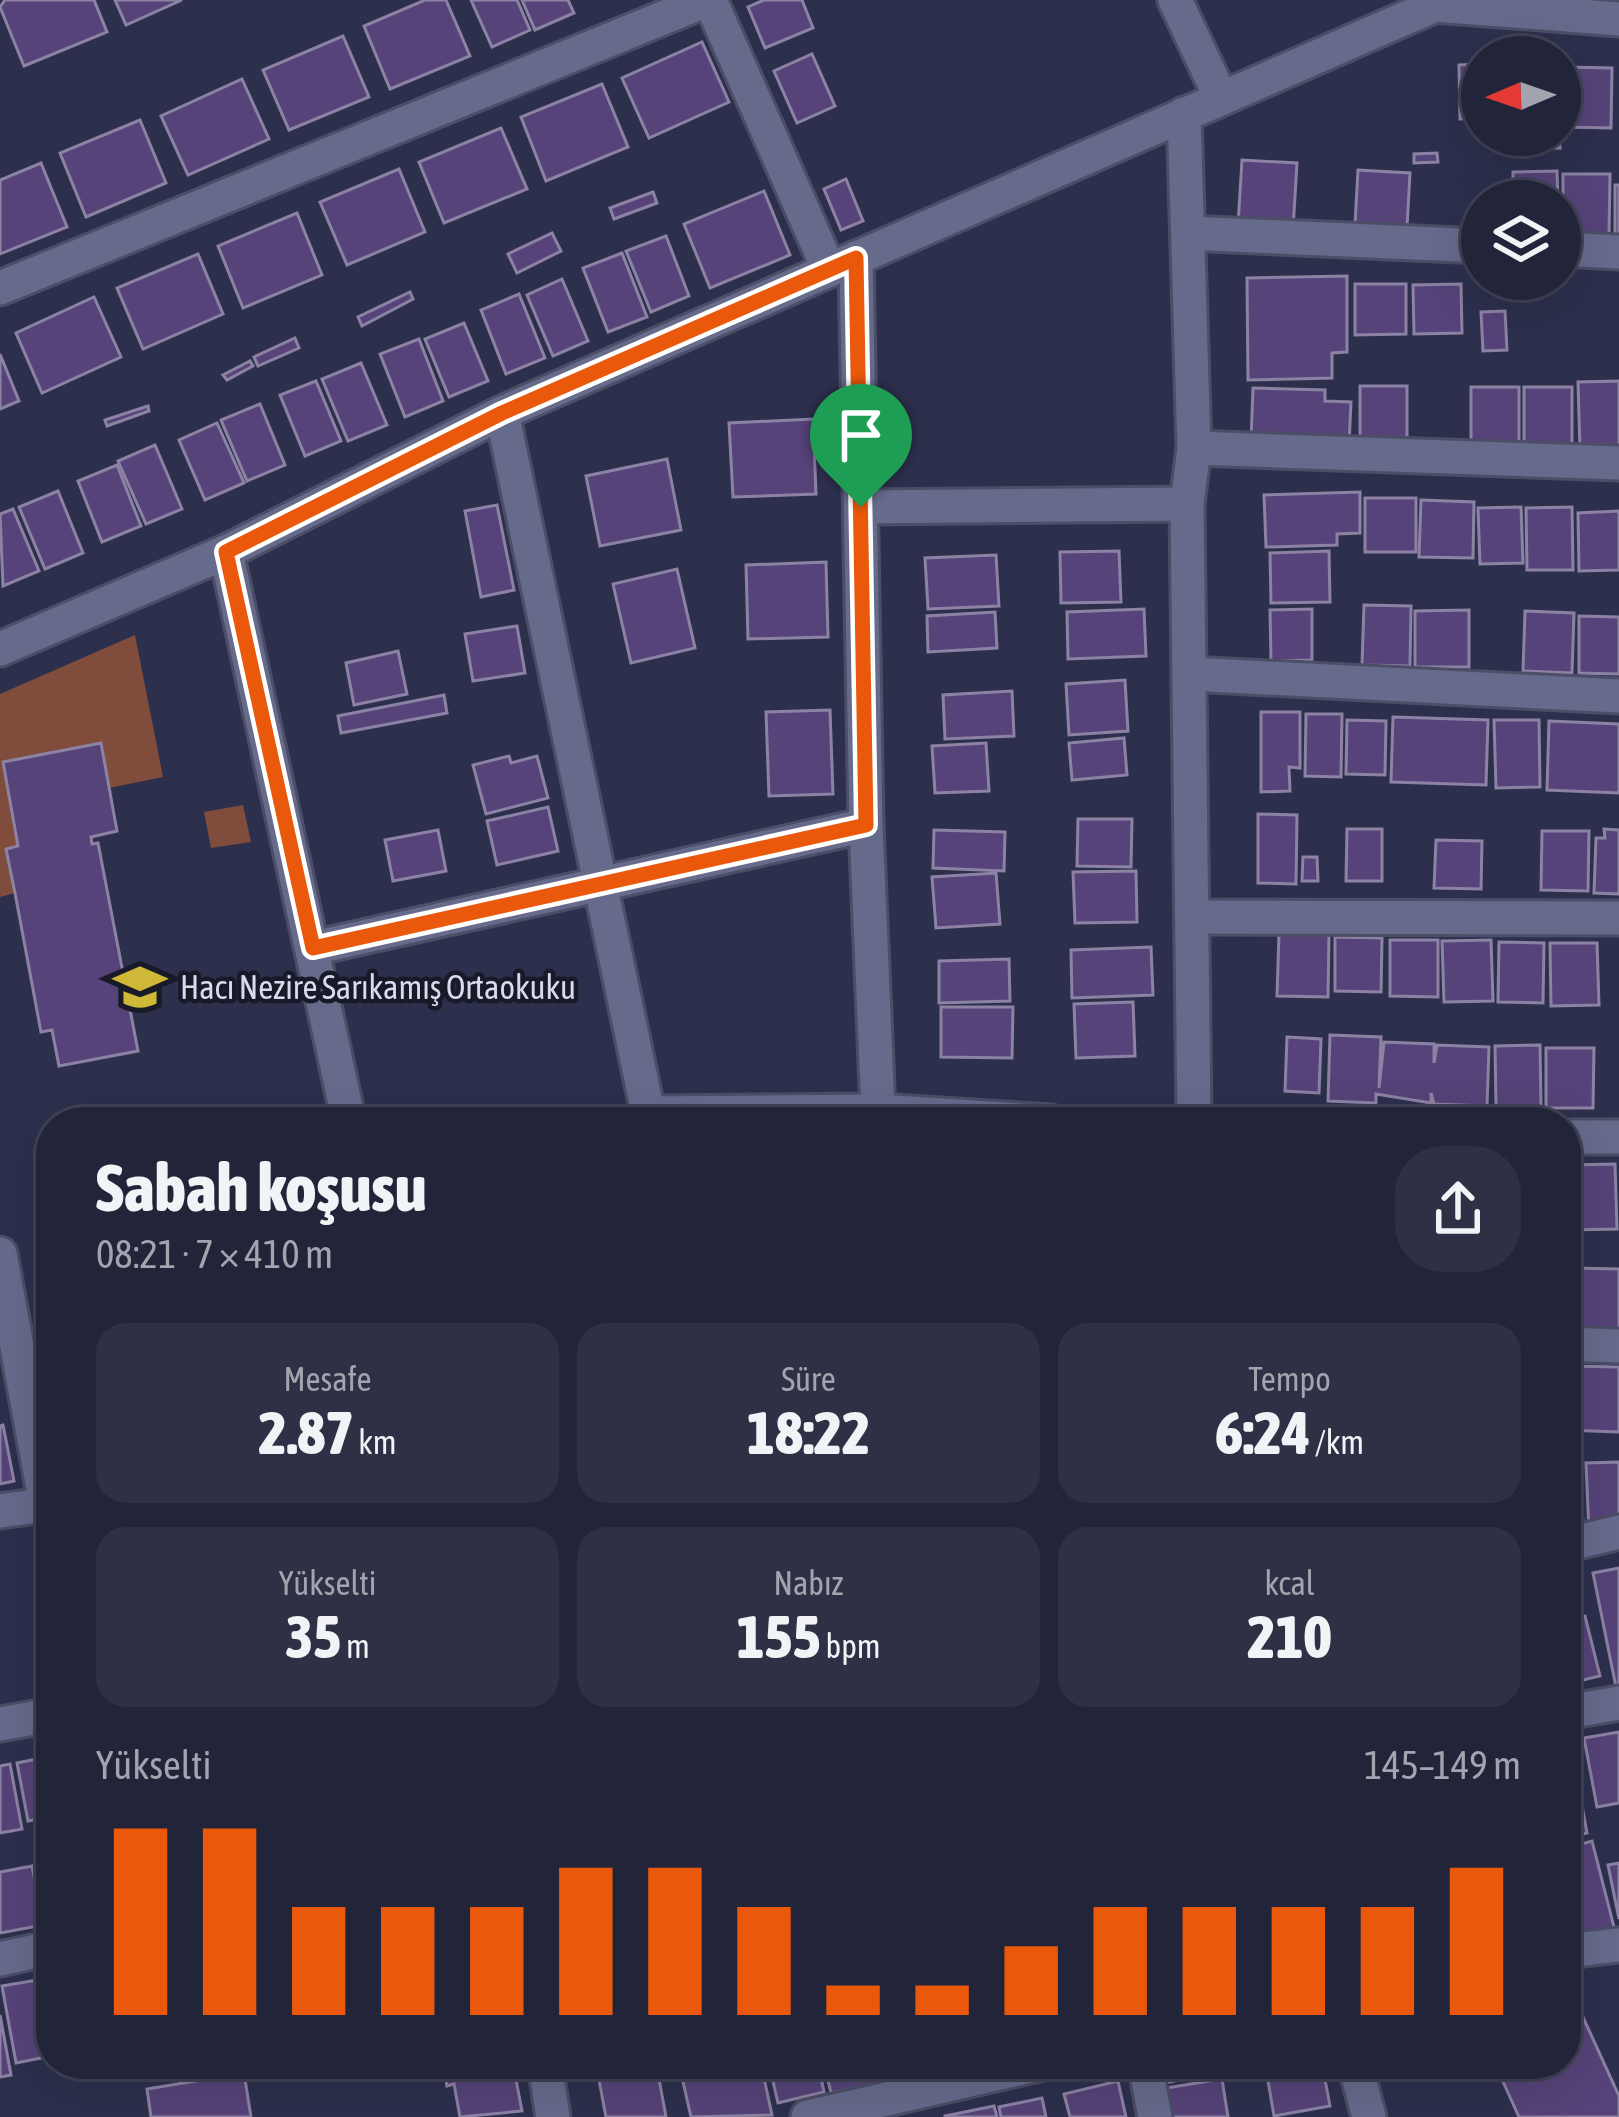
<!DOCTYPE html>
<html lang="tr">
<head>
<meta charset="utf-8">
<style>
	:root { --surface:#22243a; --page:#2e3045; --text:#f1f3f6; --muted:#a2a4af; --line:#3f4154; --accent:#ea580c }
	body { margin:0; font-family:"Asap Condensed",sans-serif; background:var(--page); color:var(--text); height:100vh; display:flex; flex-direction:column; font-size:45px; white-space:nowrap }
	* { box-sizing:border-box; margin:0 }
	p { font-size:39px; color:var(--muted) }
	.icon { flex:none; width:66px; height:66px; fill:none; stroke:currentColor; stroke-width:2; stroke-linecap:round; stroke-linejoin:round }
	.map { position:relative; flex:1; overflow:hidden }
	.sheet { position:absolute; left:36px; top:1107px; width:1545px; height:972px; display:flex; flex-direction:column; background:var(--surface); border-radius:48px; box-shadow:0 12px 48px #0002,0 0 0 3px var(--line) }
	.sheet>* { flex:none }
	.needle { width:78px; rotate:268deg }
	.fabs { position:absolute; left:1461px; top:36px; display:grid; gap:24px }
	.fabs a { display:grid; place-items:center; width:120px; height:120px; border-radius:50%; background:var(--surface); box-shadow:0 12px 48px #0002,0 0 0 3px var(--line); font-size:60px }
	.pin { position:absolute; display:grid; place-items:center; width:102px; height:102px; color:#fff; margin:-123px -51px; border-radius:50% 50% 50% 0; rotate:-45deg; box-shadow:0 0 12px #0007 }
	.pin .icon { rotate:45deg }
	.round { display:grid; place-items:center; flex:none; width:126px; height:126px; border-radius:48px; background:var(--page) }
	.overview { display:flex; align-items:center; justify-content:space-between; height:204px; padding:0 60px }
	h1 { font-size:66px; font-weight:800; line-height:90px }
	.stats { display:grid; grid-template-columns:repeat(3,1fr); gap:18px; height:204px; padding:12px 60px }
	.stats div { display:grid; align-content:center; border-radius:30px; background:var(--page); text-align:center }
	.stats b { font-size:60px; font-weight:800 }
	.stats small { font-size:33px; font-weight:400 }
	.stats p { font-size:33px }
	.chart { height:336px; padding:24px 60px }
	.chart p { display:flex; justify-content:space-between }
	.chart svg { width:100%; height:216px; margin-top:12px; stroke:var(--accent); stroke-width:6 }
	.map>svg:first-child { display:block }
</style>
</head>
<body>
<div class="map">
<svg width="1619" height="2117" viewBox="0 0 1619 2117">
	<rect width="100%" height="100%" fill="#2d304d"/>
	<g fill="#804d3c">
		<path d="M135,635L163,777L109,788L100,743L3,762L18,846L6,849L15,893L0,897V694Z"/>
		<path d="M243,805L251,842L211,848L204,812Z"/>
	</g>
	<g fill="#564379" stroke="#8c82a4" stroke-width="3">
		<path d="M5,0H94L107,32L24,66L0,7Z"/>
		<path d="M115,0H182L126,25Z"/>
		<path d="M425,0H446L470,56L390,89L364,26Z"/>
		<path d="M471,0H517L530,30L492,47Z"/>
		<path d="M522,0H568L574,13L535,30Z"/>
		<path d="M764,0H802L813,28L765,48L748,7Z"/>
		<path d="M343,36L369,97L289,130L263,70Z"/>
		<path d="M702,42L729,102L649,138L622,78Z"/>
		<path d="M812,54L835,106L797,123L774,71Z"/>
		<path d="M1482,64V118L1460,119L1459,65Z"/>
		<path d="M1564,67L1612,68L1611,128L1563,127Z"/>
		<path d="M242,79L269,139L188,175L161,116Z"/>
		<path d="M602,84L628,147L546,181L521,117Z"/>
		<path d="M140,120L166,183L86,217L60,153Z"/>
		<path d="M501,128L527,189L444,223L419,162Z"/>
		<path d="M1517,135H1559L1560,148L1518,149Z"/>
		<path d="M1437,153L1438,162L1414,163V154Z"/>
		<path d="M1242,160L1297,163L1293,229L1238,225Z"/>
		<path d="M41,163L67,227L0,254V180Z"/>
		<path d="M399,169L425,232L347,265L320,202Z"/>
		<path d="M1358,170L1410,173L1407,227L1355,224Z"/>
		<path d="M1557,171L1558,201H1513V172Z"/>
		<path d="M1563,174H1610L1609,236L1563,235Z"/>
		<path d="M846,179L863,221L841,230L824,189Z"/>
		<rect x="1615" y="185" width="4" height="51"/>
		<path d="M764,191L790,255L710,288L684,224Z"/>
		<path d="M653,192L657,203L614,219L610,208Z"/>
		<path d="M297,213L322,275L243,308L218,246Z"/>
		<path d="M552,233L561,251L517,273L508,254Z"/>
		<path d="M666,236L689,296L651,312L626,251Z"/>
		<path d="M622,253L647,317L608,332L583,268Z"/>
		<path d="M198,254L223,314L143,349L117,288Z"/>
		<path d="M1347,276V352L1332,353V378L1248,380L1247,278Z"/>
		<path d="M562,279L588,341L553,356L527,295Z"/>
		<path d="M1355,284H1406V334L1355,335Z"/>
		<path d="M1461,284L1462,333L1414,334L1413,285Z"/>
		<path d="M410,292L413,299L362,326L358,317Z"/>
		<path d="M519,294L545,358L506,374L481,310Z"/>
		<path d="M94,297L121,357L42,393L16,333Z"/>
		<path d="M1505,311L1507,350L1483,351L1481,312Z"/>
		<path d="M464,323L488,381L449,397L425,339Z"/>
		<path d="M295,338L299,348L258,366L254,357Z"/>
		<path d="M419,339L443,401L405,417L380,354Z"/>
		<path d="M0,354L19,401L0,409Z"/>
		<path d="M250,361L253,366L227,380L223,375Z"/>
		<path d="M361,363L387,425L348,441L322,379Z"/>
		<path d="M316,381L341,441L305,456L280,395Z"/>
		<path d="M1619,381V449L1580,450L1578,382Z"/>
		<rect x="1360" y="386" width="47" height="63"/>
		<rect x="1471" y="387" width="48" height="60"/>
		<rect x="1524" y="387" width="48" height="64"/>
		<path d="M1253,388L1325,390V401L1351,402L1349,445L1251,442Z"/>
		<path d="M260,404L285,465L247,481L221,420Z"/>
		<path d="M148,406L149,411L107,426L105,420Z"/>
		<path d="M813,419L816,494L733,497L729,423Z"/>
		<path d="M217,423L244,483L205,500L179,440Z"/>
		<path d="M155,445L182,509L146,524L118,461Z"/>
		<path d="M667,459L681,530L600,546L586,476Z"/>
		<path d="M117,465L141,526L102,542L78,481Z"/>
		<path d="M58,491L83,553L45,569L19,507Z"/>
		<path d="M1360,492V533L1337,534V545L1266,547L1264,495Z"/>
		<rect x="1365" y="498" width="51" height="54"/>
		<path d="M1421,500L1474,502L1473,558L1419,557Z"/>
		<path d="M497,505L514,590L481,597L465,511Z"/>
		<path d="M1521,507L1523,563L1480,564L1478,508Z"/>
		<path d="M1572,507L1573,570H1527L1526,508Z"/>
		<path d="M13,509L39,571L3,586L0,514Z"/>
		<path d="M1619,511V570L1579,571L1578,513Z"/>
		<path d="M1119,551L1121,602L1061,603L1060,552Z"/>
		<path d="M1329,551L1330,602L1271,603L1270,553Z"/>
		<path d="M996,555L999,606L928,609L925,558Z"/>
		<path d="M826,562L828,637L748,639L746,565Z"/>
		<path d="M677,569L695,648L631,663L613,584Z"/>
		<path d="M1364,605L1411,606L1410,666L1362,665Z"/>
		<path d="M1144,609L1146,656L1068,659L1067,612Z"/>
		<path d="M1312,609V660L1271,661L1270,610Z"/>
		<path d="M1469,610V667H1415V611Z"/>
		<path d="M1525,611L1574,613L1572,673L1523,671Z"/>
		<path d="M995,612L997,648L928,652L927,616Z"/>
		<path d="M1579,616L1619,617V674L1579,673Z"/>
		<path d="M517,626L525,673L473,681L465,634Z"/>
		<path d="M398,651L407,694L354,705L346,663Z"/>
		<path d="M1125,680L1128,731L1069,735L1066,684Z"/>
		<path d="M1012,691L1014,736L945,739L943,695Z"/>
		<path d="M444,695L447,713L341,733L338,716Z"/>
		<path d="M830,710L833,794L769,796L766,712Z"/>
		<path d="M1261,712H1300V768L1289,767L1290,791L1261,792Z"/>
		<path d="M1306,714H1342L1341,777L1305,776Z"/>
		<path d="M1393,717L1488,720L1486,785L1391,782Z"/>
		<path d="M1347,720L1386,721L1385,775L1346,774Z"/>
		<path d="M1494,720H1539L1540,787L1496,788Z"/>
		<path d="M1549,721L1619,724V793L1547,790Z"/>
		<path d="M1124,738L1127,775L1072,780L1069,743Z"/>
		<path d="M101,743L117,831L91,837L92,844L98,843L138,1051L59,1066L52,1030L41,1032L15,893L6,849L18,846L3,762Z"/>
		<path d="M986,743L989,791L935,793L932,746Z"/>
		<path d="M509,756L511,763L537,756L548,798L486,814L473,765Z"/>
		<path d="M548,807L558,851L497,865L487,821Z"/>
		<path d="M1258,814L1297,815L1296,884L1258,883Z"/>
		<path d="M1078,819H1132L1131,867L1077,866Z"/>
		<path d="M1347,829H1382V881H1346Z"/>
		<path d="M1604,829L1619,830V894L1594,893L1596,838H1605Z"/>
		<path d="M438,830L446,871L393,881L385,840Z"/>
		<path d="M934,830L1005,832L1004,871L933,868Z"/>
		<path d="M1542,831H1589L1588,891L1541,890Z"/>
		<path d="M1436,840L1482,841L1481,889L1434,888Z"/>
		<path d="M1303,857H1317L1318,881H1302Z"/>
		<path d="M1136,871L1137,922L1075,923L1073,872Z"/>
		<path d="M996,873L1000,924L936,928L932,877Z"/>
		<path d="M1279,933L1329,934L1328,997L1277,996Z"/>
		<path d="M1335,937L1382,938L1381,992L1335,991Z"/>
		<path d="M1390,940H1438V997L1390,996Z"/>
		<path d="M1491,940L1493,1001L1444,1002L1442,941Z"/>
		<path d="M1499,942L1544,943L1543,1003L1498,1002Z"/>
		<path d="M1550,943H1597L1599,1005L1551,1006Z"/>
		<path d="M1151,947L1153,995L1072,998L1071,950Z"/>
		<path d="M1009,959L1010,1001L939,1003V961Z"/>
		<path d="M1133,1002L1135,1056L1076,1058L1074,1004Z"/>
		<path d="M941,1007H1013L1012,1058L941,1057Z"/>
		<path d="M1330,1035L1381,1037L1379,1088L1384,1042L1434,1044V1063L1437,1045L1489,1047L1487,1106L1434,1104L1431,1093V1103L1376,1094V1103L1328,1101Z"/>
		<path d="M1287,1037L1321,1039L1319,1093L1285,1091Z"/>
		<path d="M1540,1045L1541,1107H1496L1495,1046Z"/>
		<path d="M1546,1048H1594L1593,1108H1546Z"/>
		<path d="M1615,1164L1617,1229L1569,1230L1568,1165Z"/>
		<path d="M1572,1268L1619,1269V1329L1570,1327Z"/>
		<path d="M1566,1366L1619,1367V1432L1566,1430Z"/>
		<path d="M3,1425L14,1481L0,1484V1426Z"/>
		<path d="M1619,1462V1527L1589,1532L1586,1463Z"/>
		<path d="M1578,1474L1585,1539L1566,1541V1475Z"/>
		<path d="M1619,1568V1687H1616L1593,1573Z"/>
		<path d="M1585,1616L1600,1676L1566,1684V1621Z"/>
		<path d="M1619,1732V1803L1597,1807L1584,1738Z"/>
		<path d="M1570,1739L1587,1833L1566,1837V1740Z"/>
		<path d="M51,1756V1817L28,1821L17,1763Z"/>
		<path d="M10,1764L22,1829L0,1833V1766Z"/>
		<path d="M1592,1841L1615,1931L1566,1944V1848Z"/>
		<path d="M1619,1863V1919L1608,1865Z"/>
		<path d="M32,1866L43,1925L0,1933V1872Z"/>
		<path d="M49,1978L51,2056L16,2063L2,1986Z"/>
		<path d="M1572,1993L1619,2096V2117H1519L1495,2064H1566V1996Z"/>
		<path d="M0,2015L11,2075L0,2077Z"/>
		<path d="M83,2064H134L135,2073L85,2079Z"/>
		<path d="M139,2064H178L179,2065L140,2071Z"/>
		<path d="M473,2064H513L522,2111L460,2117L454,2084L447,2086L444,2069Z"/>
		<path d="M596,2064H635L636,2072L657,2068L666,2117H606Z"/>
		<path d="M679,2064H761L772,2115L691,2117Z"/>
		<path d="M769,2064H818L824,2092L778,2103Z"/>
		<path d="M824,2064H876L880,2083L831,2093Z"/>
		<path d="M883,2064H929L931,2076L886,2084Z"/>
		<path d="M1162,2064H1247V2065L1166,2083Z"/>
		<path d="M1293,2064H1322L1330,2106L1274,2116L1266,2069Z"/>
		<path d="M244,2073L251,2117H151L147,2089Z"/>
		<path d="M1222,2079L1228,2117H1171L1166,2088Z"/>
		<path d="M1118,2081L1126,2117H1070L1064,2094Z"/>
		<path d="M1042,2098L1046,2117H1001L999,2107Z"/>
		<path d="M994,2106L997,2117H945V2116Z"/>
	</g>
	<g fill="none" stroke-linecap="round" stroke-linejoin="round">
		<g stroke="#4c4e67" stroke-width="39">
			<g id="minor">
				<path d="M710,0L829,270"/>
				<path d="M1175,0L1221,98"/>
				<path d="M1435,5L1619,19"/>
				<path d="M1184,114L1194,448L1187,504L1194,1122"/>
				<path d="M1188,233L1482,246"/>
				<path d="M1560,249L1619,252"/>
				<path d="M856,258L866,825L878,1111"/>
				<path d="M0,288L707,0"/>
				<path d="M502,413L650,1122"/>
				<path d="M1194,448L1619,463"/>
				<path d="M861,507L1187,504"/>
				<path d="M226,552L349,1122"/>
				<path d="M1191,674L1619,696"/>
				<path d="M1193,917L1619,918"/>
				<path d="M313,948L866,825"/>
				<path d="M649,1113L878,1111L1051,1122"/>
				<path d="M1566,1137H1619"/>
				<path d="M0,1254L46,1504"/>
				<path d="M1566,1344L1619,1346"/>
				<path d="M0,1511L51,1504"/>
				<path d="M1566,1545L1619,1532"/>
				<path d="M1566,1712L1619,1703"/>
				<path d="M0,1724L51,1715"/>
				<path d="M1566,1951L1619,1945"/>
				<path d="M0,1959L51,1948"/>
				<path d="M545,2064L553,2117"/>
				<path d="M1145,2064L1155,2117"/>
				<path d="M1355,2064L1369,2117"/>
				<path d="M808,2117L1039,2064"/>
			</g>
		</g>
		<g stroke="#4c4e67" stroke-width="39">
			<path id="tertiary" d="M0,649L226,552L502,413L1447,0"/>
		</g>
		<use href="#minor" stroke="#666b8c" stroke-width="33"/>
		<use href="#tertiary" stroke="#666b8c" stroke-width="33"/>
	</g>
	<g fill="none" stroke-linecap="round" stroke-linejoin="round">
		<g stroke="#fff" stroke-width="24">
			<path id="route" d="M856,258L866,825L313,948L226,552L502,413Z"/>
		</g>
		<use href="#route" stroke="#ea580c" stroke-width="15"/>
	</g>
	<defs>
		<g id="school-bare" transform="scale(4.14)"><path d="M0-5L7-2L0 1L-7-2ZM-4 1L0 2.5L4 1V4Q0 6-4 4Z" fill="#cfb837" stroke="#181a27" stroke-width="2.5" paint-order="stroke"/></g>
	</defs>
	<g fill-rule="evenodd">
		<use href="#school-bare" x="140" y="987"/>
	</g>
	<g text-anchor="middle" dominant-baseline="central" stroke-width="9" stroke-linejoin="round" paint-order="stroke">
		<g font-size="33" fill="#d7dbee" stroke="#181a27" text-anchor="start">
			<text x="180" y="987">Hacı Nezire Sarıkamış Ortaokuku</text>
		</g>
	</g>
</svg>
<div class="fabs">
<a><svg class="needle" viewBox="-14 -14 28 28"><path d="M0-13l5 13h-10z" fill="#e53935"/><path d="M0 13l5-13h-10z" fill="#a2a4af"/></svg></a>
<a><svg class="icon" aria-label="layers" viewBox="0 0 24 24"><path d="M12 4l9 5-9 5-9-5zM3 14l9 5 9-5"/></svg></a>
</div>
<div class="pin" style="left:861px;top:507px;background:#1e9e55"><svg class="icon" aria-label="arrive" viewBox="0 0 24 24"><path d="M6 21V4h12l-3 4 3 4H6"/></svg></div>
<section class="sheet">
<div class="overview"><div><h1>Sabah koşusu</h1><p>08:21 · 7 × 410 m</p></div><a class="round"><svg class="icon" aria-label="share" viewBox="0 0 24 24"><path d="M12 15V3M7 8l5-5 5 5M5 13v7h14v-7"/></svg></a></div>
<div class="stats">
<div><p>Mesafe</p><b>2.87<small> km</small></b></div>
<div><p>Süre</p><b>18:22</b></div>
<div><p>Tempo</p><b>6:24<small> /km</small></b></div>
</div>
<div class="stats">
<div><p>Yükselti</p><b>35<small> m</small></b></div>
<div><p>Nabız</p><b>155<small> bpm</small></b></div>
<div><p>kcal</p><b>210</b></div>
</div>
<div class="chart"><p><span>Yükselti</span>145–149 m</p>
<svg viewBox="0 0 160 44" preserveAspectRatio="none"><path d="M5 44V6M15 44V6M25 44V22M35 44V22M45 44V22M55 44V14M65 44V14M75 44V22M85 44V38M95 44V38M105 44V30M115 44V22M125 44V22M135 44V22M145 44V22M155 44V14"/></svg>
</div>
</section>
</div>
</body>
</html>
